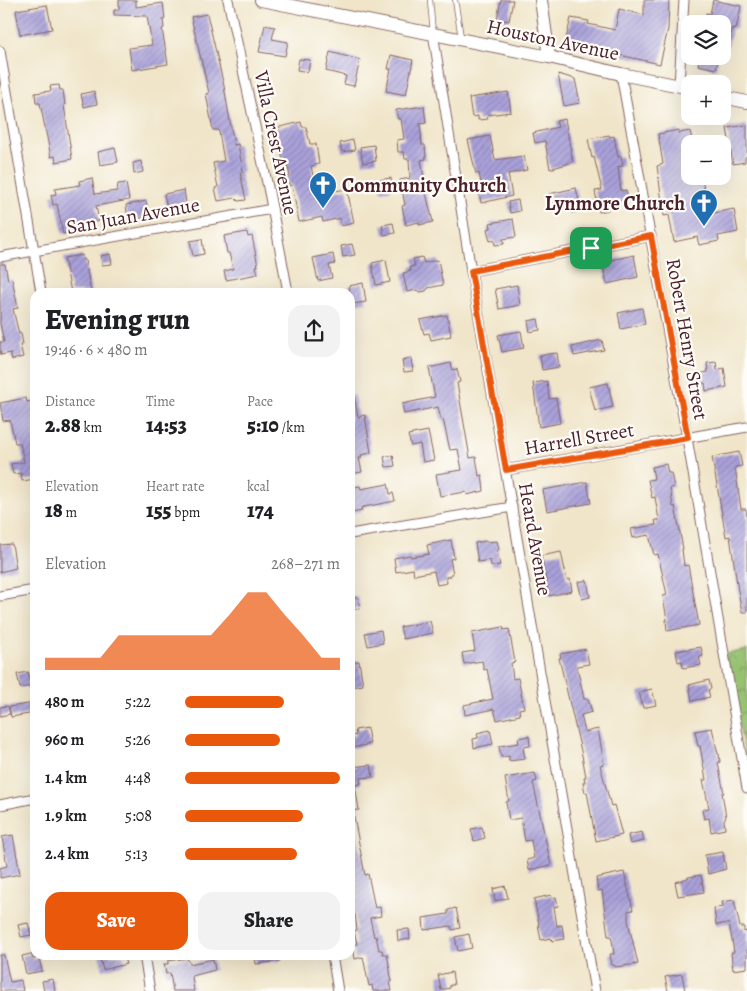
<!DOCTYPE html>
<html lang="en">
<head>
<meta charset="utf-8">
<style>
	:root { --surface:#fff; --page:#f2f2f2; --text:#202124; --muted:#757577; --accent:#ea580c }
	body { margin:0; font-family:Alegreya,serif; background:var(--page); color:var(--text); height:100vh; display:flex; flex-direction:column; font-size:19px; white-space:nowrap }
	* { box-sizing:border-box; margin:0 }
	p { font-size:16px; color:var(--muted) }
	.icon { flex:none; width:28px; height:28px; fill:none; stroke:currentColor; stroke-width:2; stroke-linecap:round; stroke-linejoin:round }
	.map { position:relative; flex:1; overflow:hidden }
	.panel { position:absolute; left:30px; top:288px; width:325px; height:672px; display:flex; flex-direction:column; background:var(--surface); border-radius:15px; box-shadow:0 5px 20px #0002 }
	.panel>* { flex:none }
	.tools { position:absolute; left:681px; top:15px; display:grid; gap:10px }
	.tools a { display:grid; place-items:center; width:50px; height:50px; border-radius:10px; background:var(--surface); box-shadow:0 5px 20px #0002; font-size:25px }
	.pin { position:absolute; display:grid; place-items:center; width:42px; height:42px; color:#fff; margin:-21px; border-radius:10px; box-shadow:0 2px 8px #0006 }
	.round { display:grid; place-items:center; flex:none; width:52px; height:52px; border-radius:15px; background:var(--page) }
	.overview { display:flex; align-items:center; justify-content:space-between; height:85px; padding:0 15px }
	h1 { font-size:28px; font-weight:800; line-height:38px }
	.stats { display:grid; grid-template-columns:repeat(3,1fr); gap:8px; height:85px; padding:5px 15px }
	.stats div { display:grid; align-content:center }
	.stats b { font-size:21px; font-weight:800 }
	.stats small { font-size:14px; font-weight:400 }
	.stats p { font-size:14px }
	.chart { height:140px; padding:10px 15px }
	.chart p { display:flex; justify-content:space-between }
	.chart svg { width:100%; height:90px; margin-top:5px; fill:var(--accent); opacity:.7 }
	.primary-button { display:flex; gap:10px; margin-top:auto; padding:10px 15px }
	.primary-button a { flex:1; height:58px; border-radius:15px; background:var(--accent); color:#fff; font-size:20px; font-weight:800; line-height:58px; text-align:center }
	.primary-button a+a { background:var(--page); color:var(--text) }
	ul { padding:0 15px; list-style:none; font-size:16px }
	li { display:grid; grid-template-columns:80px 60px 1fr; align-items:center; height:38px }
	li i { height:12px; border-radius:6px; background:var(--accent) }
	.map>svg:first-child { display:block }
</style>
</head>
<body>
<div class="map">
<svg width="747" height="991" viewBox="0 0 747 991">
	<defs>
		<pattern id="park-crowns" width="20" height="18" patternUnits="userSpaceOnUse" patternTransform="scale(1.25)"><rect width="20" height="18" fill="#96c271"/><path d="M2 6a3 3 0 1 1 6 0M12 15a3 3 0 1 1 6 0" fill="none" stroke="#7c9d5d"/></pattern>
		<pattern id="building-hatch" width="6" height="6" patternUnits="userSpaceOnUse" patternTransform="scale(1.25)"><rect width="6" height="6" fill="#a9a1da"/><path d="M-1 1l2-2M0 6l6-6M5 7l2-2" fill="none" stroke="#8c83b1"/></pattern>
	</defs>
	<rect width="100%" height="100%" fill="#fdfcf7"/>
	<filter id="ink" filterUnits="userSpaceOnUse"><feTurbulence type="fractalNoise" baseFrequency=".02" numOctaves="2"/><feDisplacementMap in="SourceGraphic" scale="10" xChannelSelector="R" yChannelSelector="G"/><feConvolveMatrix kernelMatrix="1 2 1 2 8 2 1 2 1" color-interpolation-filters="sRGB"/></filter>
	<filter id="wash" filterUnits="userSpaceOnUse"><feTurbulence type="fractalNoise" baseFrequency=".0096" numOctaves="4" result="noise"/><feDisplacementMap in="SourceGraphic" scale="20" xChannelSelector="R" yChannelSelector="G"/><feGaussianBlur stdDeviation="1.12" result="paint"/><feColorMatrix in="noise" values="0 0 0 0 0 0 0 0 0 0 0 0 0 0 0 0 0 1.4 0 .05"/><feComposite in="paint" operator="in"/></filter>
	<g filter="url(#wash)">
		<rect width="100%" height="100%" fill="#f0e5c9"/>
		<path fill="url(#park-crowns)" stroke="#70704e" d="M747,650V765L725,654Z"/>
		<g id="blocks">
			<g fill="url(#building-hatch)">
				<path d="M119,0H136V7L163,3L165,19L163,20L164,28L162,29L168,64L132,70L129,48L152,45L147,16L114,15V10H119Z"/>
				<path d="M501,0H513L509,21L497,19Z"/>
				<path d="M644,0H669L668,29L660,64L565,43L571,18L589,21L588,24L615,30L619,9L644,15Z"/>
				<path d="M713,0L741,6L736,29L732,28L726,55L722,54V24H704L706,13L710,14Z"/>
				<path d="M47,5L52,29L20,35L16,10Z"/>
				<path d="M207,14L224,86L234,145L238,144L243,172H240L246,200L238,201L235,198L218,201L215,188L218,187L213,163L224,161L219,132L218,130H213L206,94L209,93L191,17Z"/>
				<path d="M265,25L275,27L272,39L288,42L285,56L259,52Z"/>
				<path d="M330,52L360,60L354,86L344,84L346,76L326,71Z"/>
				<path d="M391,55L413,60L406,95L386,91L391,69H388Z"/>
				<path d="M700,56H719L716,69L698,65Z"/>
				<path d="M299,59L310,60L308,72L297,70Z"/>
				<path d="M558,74L575,79L580,103L564,106Z"/>
				<path d="M59,85L60,90H63L65,105H64L72,159L56,162L55,156L51,157L40,103H36L35,93L51,91L50,86Z"/>
				<path d="M94,91L97,104L84,107L81,94Z"/>
				<path d="M508,92L511,112L487,115L488,119L478,120V116L472,117L469,98Z"/>
				<path d="M424,106L426,123L420,124L422,145H425L426,159L421,160L425,183L431,182L433,190L426,193L433,222L419,225V222L406,225L402,206L405,205L400,180L410,178L409,159H405L404,152H398L397,140L404,139L401,119H398L396,110Z"/>
				<path d="M565,119L573,162L550,169L545,141L535,143L533,133L558,127L556,121Z"/>
				<path d="M301,122L302,127H306L310,144H316L319,164L311,166L317,194L347,189L354,223L341,226L340,218L323,222L322,217L299,222L292,185L289,186L287,177L290,176L286,160H283L276,128Z"/>
				<path d="M747,125V156L745,157V162L733,164L727,128Z"/>
				<path d="M679,130V133L690,131L693,144H690V176H698L699,179L702,178L708,214L734,209L738,232L718,236L719,241L699,245L697,237L674,242L669,215L664,216L657,166L663,164L658,134Z"/>
				<path d="M609,135L610,137L614,136L618,157L621,156L623,166L618,167L621,191L626,190L628,199L607,203L608,210L599,212L595,191L602,190L594,157L592,158L588,139Z"/>
				<path d="M490,136L495,160L524,156L527,170L508,174L512,196L481,203L479,193L483,192L479,173L476,174L468,140Z"/>
				<path d="M353,140L355,150L342,152L340,143Z"/>
				<path d="M374,145L376,161L363,163L360,147Z"/>
				<path d="M115,148L118,162L100,165L98,152Z"/>
				<path d="M141,161L143,172L134,174L133,163Z"/>
				<path d="M92,178L95,194L117,191L118,184L126,183L129,200L96,206L99,221L80,225L81,230L63,234L57,204L53,205L51,195L56,194L55,189L80,185L79,181Z"/>
				<path d="M391,178L392,189L381,191L379,180Z"/>
				<path d="M576,188L581,210L572,213L569,201L551,204L549,194Z"/>
				<path d="M184,190L187,209L168,213L164,194Z"/>
				<path d="M518,200L520,211L510,213L508,202Z"/>
				<path d="M146,201L149,217L128,220L126,205Z"/>
				<path d="M513,219L516,237L503,239L504,244L495,245L494,240L490,241L487,229L491,228L490,223Z"/>
				<path d="M393,223L395,233L384,235L382,225Z"/>
				<path d="M247,232L248,237L252,236L258,266H256L258,274L226,280L224,271L233,269L229,253H227L224,236Z"/>
				<path d="M202,239L204,254L193,256L190,241Z"/>
				<path d="M352,244L355,255L343,257L341,246Z"/>
				<path d="M110,254L112,264L102,265L101,256Z"/>
				<path d="M333,254L335,264L329,265L332,278L318,281L313,258Z"/>
				<path d="M82,255L83,260H85L91,292H71L64,258Z"/>
				<path d="M634,255L638,277L607,284L602,262Z"/>
				<path d="M422,257L424,263L438,260L443,285L428,288L426,291L420,292L417,290L407,292L403,273L411,271L410,267L415,266L413,259Z"/>
				<path d="M386,260L390,282L376,285L372,263Z"/>
				<path d="M0,264H5L8,280L12,279L18,308L13,309L19,334L21,333L23,344L20,345L23,357L12,360L10,353L1,355L0,349V342H4L0,324Z"/>
				<path d="M363,283L366,302L352,304L349,286Z"/>
				<path d="M517,285L520,305L499,309L495,289Z"/>
				<path d="M642,308L645,324L621,329L618,313Z"/>
				<path d="M447,315L451,336L431,340L429,333L424,334L420,320Z"/>
				<path d="M538,319L540,330L530,332L528,321Z"/>
				<path d="M521,331L524,348L502,352L498,335Z"/>
				<path d="M602,340L604,350L574,356L572,347Z"/>
				<path d="M557,353L559,367L542,370L540,355Z"/>
				<path d="M411,358L413,371L404,372L402,360Z"/>
				<path d="M716,362L717,370L724,368L727,387L706,391L705,383L700,384L698,374L708,372L707,363Z"/>
				<path d="M451,363L453,370L457,369L460,382L457,383L470,458L476,457L479,476L482,475L484,491L467,495L466,492L440,496L436,474L462,470L458,449L450,450L443,419L441,420L438,407L404,414L402,404L435,397L429,368Z"/>
				<path d="M547,381L549,399L556,398L560,423L539,427L533,383Z"/>
				<path d="M608,383L613,407L595,411L589,387Z"/>
				<path d="M350,395H354L358,417L365,415L371,453L361,455L362,458H359L362,472L351,474L350,468V464L352,463L350,454Z"/>
				<path d="M26,398L27,402L33,401L35,410V479L22,481L21,473L13,474L11,464L24,462L20,443H15L10,420L3,421L0,403Z"/>
				<path d="M428,431L434,460L423,462L420,444L411,446L408,435Z"/>
				<path d="M739,452L742,466L735,467L741,509H746L747,518V612H742L738,591L730,536L726,537L712,457Z"/>
				<path d="M393,455L395,466L386,467L384,457Z"/>
				<path d="M666,464L668,473H671L674,487L670,488L673,507L675,506L683,549H682L684,566L688,565L699,625L667,631L666,620H667L663,596L667,595L658,554L654,555L649,535L633,538L631,529L656,525L655,520H659L655,497L652,498L648,480L654,479L652,467Z"/>
				<path d="M587,482L591,503L547,511L543,490Z"/>
				<path d="M388,484L390,494L393,493L395,501L364,507L361,508L362,511L352,513L350,488L360,486L361,489Z"/>
				<path d="M451,540L454,558L450,559L453,574H450L451,576L446,577L447,583L437,585L434,571L414,575L413,569L396,572L394,558L410,555L411,557L429,554L427,545Z"/>
				<path d="M485,541L487,542L497,541L499,549L497,551L500,565L491,566L490,560L478,562L475,543Z"/>
				<path d="M12,544L16,568L0,572V545Z"/>
				<path d="M561,552L567,580L570,579L572,591L549,596L541,556Z"/>
				<path d="M587,580L590,597L582,599L578,582Z"/>
				<path d="M358,597L360,608L350,610V598Z"/>
				<path d="M430,621L433,633L403,639L400,627Z"/>
				<path d="M503,627L504,630L509,629L515,662L511,663L513,679L518,678L524,708L519,709L520,715L497,720L494,709L465,715L464,705L493,699L487,669L484,670L482,661L464,664L462,653L475,651L472,633Z"/>
				<path d="M381,630L383,643L368,646L365,633Z"/>
				<path d="M701,647L703,656L699,657L701,665L683,668L682,661L678,662L676,651Z"/>
				<path d="M586,649L589,664L577,666L584,699H588L592,712L581,715L585,732L598,729L604,764L600,765L611,806L614,805L622,835L596,841L587,792L585,793L583,782H585L584,777H586L582,755L559,658H561L560,654Z"/>
				<path d="M359,661L363,685L351,687L350,662Z"/>
				<path d="M28,672L31,686L20,688L17,674Z"/>
				<path d="M709,680L711,689L708,690L710,697L692,701L689,685Z"/>
				<path d="M652,689L656,705L643,708L639,692Z"/>
				<path d="M34,703L35,713L11,717L9,707Z"/>
				<path d="M8,706L10,714L0,716V707Z"/>
				<path d="M367,728L370,744L352,748L350,737L356,735L355,730Z"/>
				<path d="M712,728L718,754H719L720,762L718,763L724,793H722L726,817L724,820L725,829L711,832L709,818L704,819L702,810L709,808L703,780H706L700,746H698L695,731Z"/>
				<path d="M490,730L493,744L474,748L473,739L478,738L477,733Z"/>
				<path d="M529,736L530,746L523,747L525,759L509,761V756L501,757L499,746L519,743L518,738Z"/>
				<path d="M371,765L373,777L360,778L361,784L355,785L359,810L350,811V767Z"/>
				<path d="M535,773L537,781L533,782L551,865L529,870L527,860L534,858L531,840L525,841L521,818L509,820L506,802L509,801L505,778Z"/>
				<path d="M350,817H354L365,875L368,874L375,908L380,907L381,916L370,918L374,937L376,936L379,950H382L383,954H387L392,982H390L392,991H373L372,985L369,986L363,957L355,959L353,945L357,944L354,931L357,930L355,914L350,915Z"/>
				<path d="M482,827L485,838L474,841L471,829Z"/>
				<path d="M642,832L644,841L630,844L628,835Z"/>
				<path d="M13,835L20,874L0,878V868L7,866L2,837Z"/>
				<path d="M723,852L726,869L708,874L705,855Z"/>
				<path d="M624,872L633,910L628,911V921L638,964L615,967L614,965H612L610,954H614L613,945L611,936H608L602,890L598,891L596,878Z"/>
				<path d="M701,875L704,892L678,896L675,882L688,878V877Z"/>
				<path d="M505,886L508,898L495,901L493,889Z"/>
				<path d="M551,895L552,898L556,897L558,906L554,907L557,926L562,925L564,939L552,941L551,938L541,940L538,924H539L534,899Z"/>
				<path d="M734,900L740,927H744V932L747,931V968L733,970L731,953L734,952L729,923L716,925L714,908L723,907L722,902Z"/>
				<path d="M456,908L460,928L452,930L451,926L424,930L423,918L448,914V910Z"/>
				<path d="M28,923L31,935L21,937L18,925Z"/>
				<path d="M409,929L410,939L398,941L397,930Z"/>
				<path d="M469,934L472,948L458,951L455,937Z"/>
				<path d="M31,954L33,959L39,958L42,971L26,974L22,956Z"/>
				<path d="M0,955H4L10,982L21,980L23,991H0Z"/>
				<path d="M99,955H123L126,964L103,970Z"/>
				<path d="M255,955H280V961L256,964Z"/>
				<path d="M187,958L190,964L213,959L215,970L192,976L194,991H173L170,973L166,974L164,964H168V961Z"/>
				<path d="M452,972L454,985H450V988L441,990L438,975Z"/>
				<path d="M682,974L685,991H668L665,977Z"/>
				<path d="M53,979L55,991H44L42,981Z"/>
			</g>
		</g>
	</g>
	<g filter="url(#ink)">
		<use href="#blocks" fill-opacity="0" stroke="#846462" stroke-width="1"/>
		<g fill="none" stroke-linecap="round" stroke-linejoin="round">
			<g stroke="#846462" stroke-width="6">
				<g id="lane">
					<path d="M430,0L433,33"/>
					<path d="M455,0L461,37"/>
				</g>
			</g>
			<g stroke="#846462" stroke-width="11">
				<g id="street">
					<path d="M228,0L269,192L288,292"/>
					<path d="M433,33L471,271L595,991"/>
					<path d="M0,51L41,292"/>
					<path d="M621,74L687,438L747,788"/>
					<path d="M679,85L684,0"/>
					<path d="M0,257L272,209"/>
					<path d="M471,271L651,236"/>
					<path d="M506,470L747,427"/>
					<path d="M350,534L512,507"/>
					<path d="M0,596L35,590"/>
					<path d="M0,805L35,798"/>
					<path d="M144,955L150,991"/>
					<path d="M332,955L338,991"/>
				</g>
			</g>
			<g stroke="#846462" stroke-width="14">
				<g id="secondary">
					<path d="M261,0L549,57L621,74L690,88"/>
					<path d="M541,0L549,57"/>
					<path d="M722,97L747,102"/>
				</g>
			</g>
			<use href="#lane" stroke="#fff" stroke-width="4.5"/>
			<use href="#street" stroke="#fff" stroke-width="9"/>
			<use href="#secondary" stroke="#fff" stroke-width="12"/>
		</g>
	</g>
	<g fill="none" stroke-linecap="round" stroke-linejoin="round" filter="url(#ink)">
		<g stroke="#fff" stroke-width="10">
			<path id="route" d="M651,236L688,438L506,470L471,271Z"/>
		</g>
		<use href="#route" stroke="#ea580c" stroke-width="6"/>
	</g>
	<defs>
		<g id="church-pin" transform="scale(1.4375)"><path d="M0 17L-7.5 6A9.5 9.5 0 1 1 7.5 6Z" fill="#1f6fb2" stroke="#fdfcf7"/><path d="M-1.2-6h2.4v3.5h3.3v2.4h-3.3V6h-2.4V-.1h-3.3v-2.4h3.3Z" fill="#fff"/></g>
	</defs>
	<g fill-rule="evenodd">
		<use href="#church-pin" x="323" y="185"/>
		<use href="#church-pin" x="704" y="203"/>
	</g>
	<g text-anchor="middle" dominant-baseline="central" stroke-width="4.5" stroke-linejoin="round" paint-order="stroke">
		<g font-size="20" fill="#4a1f2b" stroke="#fdfcf7">
			<text transform="translate(553 40) rotate(12)">Houston Avenue</text>
			<text transform="translate(276 143) rotate(78)">Villa Crest Avenue</text>
			<text transform="translate(133 216) rotate(-10)">San Juan Avenue</text>
			<text transform="translate(687 339) rotate(80)">Robert Henry Street</text>
			<text transform="translate(579 439) rotate(-10)">Harrell Street</text>
			<text transform="translate(535 539) rotate(80)">Heard Avenue</text>
		</g>
		<g font-size="20" font-weight="bold" fill="#4a1f2b" stroke="#fdfcf7" text-anchor="start">
			<text x="342" y="185">Community Church</text>
			<text x="685" y="203" text-anchor="end">Lynmore Church</text>
		</g>
	</g>
</svg>
<div class="tools">
<a><svg class="icon" aria-label="layers" viewBox="0 0 24 24"><path d="M12 4l9 5-9 5-9-5zM3 14l9 5 9-5"/></svg></a>
<a>+</a>
<a>−</a>
</div>
<div class="pin" style="left:591px;top:248px;background:#1e9e55"><svg class="icon" aria-label="arrive" viewBox="0 0 24 24"><path d="M6 21V4h12l-3 4 3 4H6"/></svg></div>
<section class="panel">
<div class="overview"><div><h1>Evening run</h1><p>19:46 · 6 × 480 m</p></div><a class="round"><svg class="icon" aria-label="share" viewBox="0 0 24 24"><path d="M12 15V3M7 8l5-5 5 5M5 13v7h14v-7"/></svg></a></div>
<div class="stats">
<div><p>Distance</p><b>2.88<small> km</small></b></div>
<div><p>Time</p><b>14:53</b></div>
<div><p>Pace</p><b>5:10<small> /km</small></b></div>
</div>
<div class="stats">
<div><p>Elevation</p><b>18<small> m</small></b></div>
<div><p>Heart rate</p><b>155<small> bpm</small></b></div>
<div><p>kcal</p><b>174</b></div>
</div>
<div class="chart"><p><span>Elevation</span>268–271 m</p>
<svg viewBox="0 0 160 44" preserveAspectRatio="none"><path d="M0 44V38L10 38L20 38L30 38L40 27L50 27L60 27L70 27L80 27L90 27L100 17L110 6L120 6L130 17L140 27L150 38L160 38V44z"/></svg>
</div>
<ul>
<li><b>480 m</b>5:22<i style="width:64%"></i></li>
<li><b>960 m</b>5:26<i style="width:61%"></i></li>
<li><b>1.4 km</b>4:48<i style="width:100%"></i></li>
<li><b>1.9 km</b>5:08<i style="width:76%"></i></li>
<li><b>2.4 km</b>5:13<i style="width:72%"></i></li>
</ul>
<div class="primary-button"><a>Save</a><a>Share</a></div>
</section>
</div>
</body>
</html>
